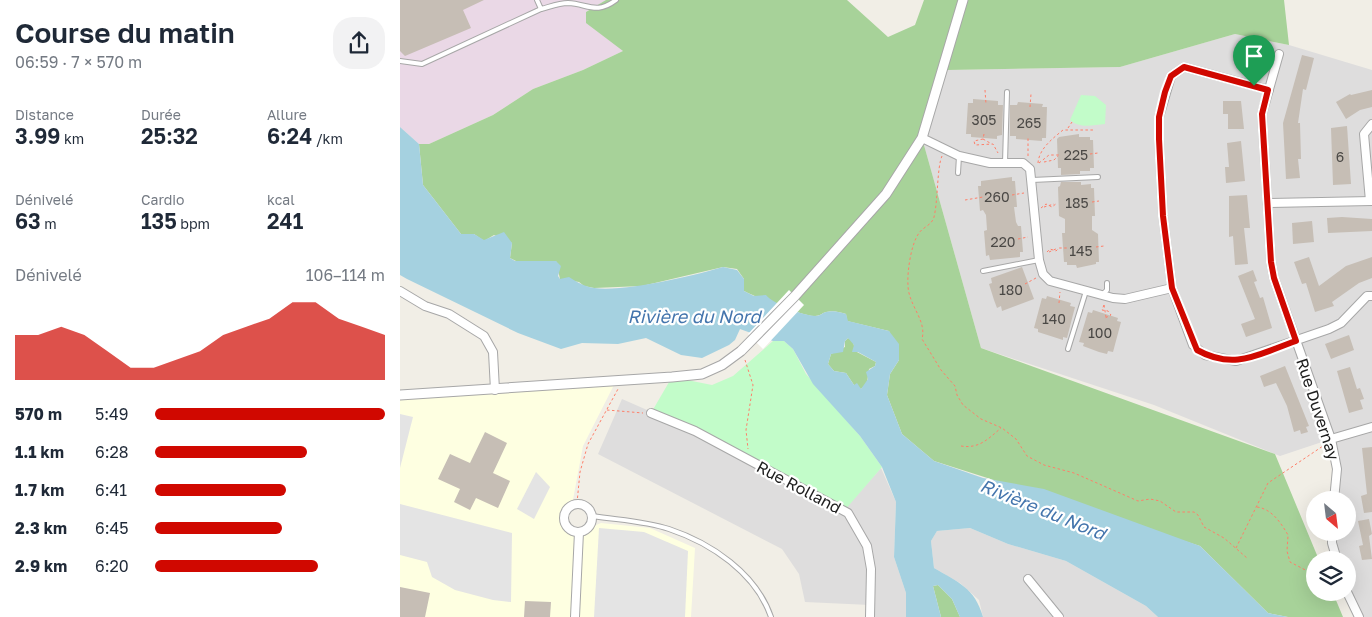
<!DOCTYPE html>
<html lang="fr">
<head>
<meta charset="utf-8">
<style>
	:root { --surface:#fff; --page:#f2f2f3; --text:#1f2937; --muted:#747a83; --accent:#d00800 }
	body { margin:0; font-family:"Golos Text",sans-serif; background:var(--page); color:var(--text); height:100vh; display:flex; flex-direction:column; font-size:19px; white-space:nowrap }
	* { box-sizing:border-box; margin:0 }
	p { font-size:16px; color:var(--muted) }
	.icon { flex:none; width:28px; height:28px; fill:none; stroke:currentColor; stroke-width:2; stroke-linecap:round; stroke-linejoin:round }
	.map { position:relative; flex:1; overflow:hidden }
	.details { display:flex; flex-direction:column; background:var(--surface); width:400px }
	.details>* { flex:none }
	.needle { width:32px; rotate:152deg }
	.tools { position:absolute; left:906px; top:491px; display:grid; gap:10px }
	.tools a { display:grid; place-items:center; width:50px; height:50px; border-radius:50%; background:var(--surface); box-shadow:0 5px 20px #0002; font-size:25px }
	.pin { position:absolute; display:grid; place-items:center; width:42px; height:42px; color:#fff; margin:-51px -21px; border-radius:50% 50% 50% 0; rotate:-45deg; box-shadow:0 0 5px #0007 }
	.pin .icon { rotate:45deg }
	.round { display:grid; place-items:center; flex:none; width:52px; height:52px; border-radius:20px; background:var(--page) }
	.headline { display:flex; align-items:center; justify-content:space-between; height:85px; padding:0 15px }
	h1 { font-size:28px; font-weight:600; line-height:38px }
	.stats { display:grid; grid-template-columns:repeat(3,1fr); gap:8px; height:85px; padding:5px 15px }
	.stats div { display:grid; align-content:center }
	.stats b { font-size:21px; font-weight:600 }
	.stats small { font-size:14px; font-weight:400 }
	.stats p { font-size:14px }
	.chart { height:140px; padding:10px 15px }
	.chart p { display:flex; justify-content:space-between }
	.chart svg { width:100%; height:90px; margin-top:5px; fill:var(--accent); opacity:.7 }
	ul { padding:0 15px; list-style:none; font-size:16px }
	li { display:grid; grid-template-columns:80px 60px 1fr; align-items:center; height:38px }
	li i { height:12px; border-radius:6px; background:var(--accent) }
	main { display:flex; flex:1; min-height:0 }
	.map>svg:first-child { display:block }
</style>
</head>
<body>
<main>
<section class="details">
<div class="headline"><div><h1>Course du matin</h1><p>06:59 · 7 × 570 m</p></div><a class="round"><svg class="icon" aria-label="share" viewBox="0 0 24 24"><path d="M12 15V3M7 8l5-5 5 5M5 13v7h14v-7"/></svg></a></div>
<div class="stats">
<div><p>Distance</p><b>3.99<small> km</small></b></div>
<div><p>Durée</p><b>25:32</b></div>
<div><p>Allure</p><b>6:24<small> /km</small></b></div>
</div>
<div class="stats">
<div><p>Dénivelé</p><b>63<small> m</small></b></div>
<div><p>Cardio</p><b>135<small> bpm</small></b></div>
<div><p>kcal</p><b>241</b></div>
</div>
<div class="chart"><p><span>Dénivelé</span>106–114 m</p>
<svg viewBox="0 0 160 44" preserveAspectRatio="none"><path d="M0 44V22L10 22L20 18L30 22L40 30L50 38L60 38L70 34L80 30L90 22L100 18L110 14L120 6L130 6L140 14L150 18L160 22V44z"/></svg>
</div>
<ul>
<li><b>570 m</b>5:49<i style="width:100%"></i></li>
<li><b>1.1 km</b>6:28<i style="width:66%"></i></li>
<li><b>1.7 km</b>6:41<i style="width:57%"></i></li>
<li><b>2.3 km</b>6:45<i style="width:55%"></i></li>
<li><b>2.9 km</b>6:20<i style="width:71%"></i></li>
</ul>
</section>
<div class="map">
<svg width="972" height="617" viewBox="0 0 972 617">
	<rect width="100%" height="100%" fill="#f1eee6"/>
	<g fill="#dedddd">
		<path d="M835,34L889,45L972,70V617H959L948,592V560H937L932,533L948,532V500H934L937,469L931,439L880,456L754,405L581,348L522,138L547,70L720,67Z"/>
		<path d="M222,399L295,431L443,511L481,468L496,502L494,557L506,593V617H471L470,605L405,602L399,574L382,549L198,454Z"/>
		<path d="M570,528L608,544L666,561L746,606L758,617H583L579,600L560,583L534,568L531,541L537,531Z"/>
	</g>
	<path fill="#ead8e6" d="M0,0H207L186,12L223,51L183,70L133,89L93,115L29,144H19L0,127Z"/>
	<path fill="#feffe1" d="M215,383L183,446L172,505L164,514L165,525L173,531L179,532L201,523L250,528L295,548L291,617H0V395Z"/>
	<g fill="#a7d299">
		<path d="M206,0H447L488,37L515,25L524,0H884L889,45L835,34L720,67L547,70L522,138L581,348L875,454L919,560H915V592L933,593L943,617H888L868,613L800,546L534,461L502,434L487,395L490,374L499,360L489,331L447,321L446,314C440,312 433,310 426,312C422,313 420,316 415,316C403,316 356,297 344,291V279L337,269L323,267L242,286L194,288L184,286L179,282L160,279L156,261H116L110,258L112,243L94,235L84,241L74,234H61L23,185L19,144H29L93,115L133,89L183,70L223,51L186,23V12Z"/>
		<path d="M448,338L453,341L455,351L476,362L475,366L469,369L467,383L461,389L454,385L446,373L434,371L428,364L431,354L445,347V341Z"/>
		<path d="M538,585L552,599L560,617H541L533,586Z"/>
	</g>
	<g fill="#c2fcc9">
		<path d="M681,95L695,96L706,105L705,124C693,125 680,129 670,120Z"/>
		<path d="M377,340L384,341L393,349L406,374L460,436L482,467L444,511L295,431L251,413L272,377L312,385L333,376L373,341Z"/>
	</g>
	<g fill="#e4e4e4">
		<path d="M0,414L13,417L0,468Z"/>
		<path d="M136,472L150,487L134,519L117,509Z"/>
		<path d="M0,504L112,533L111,602L93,600L55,590L32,577L27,562L0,555Z"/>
		<path d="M199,528L244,532L288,551L285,617H194Z"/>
	</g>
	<path fill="#a5d1e0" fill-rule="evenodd" d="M0,127L19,144L23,185L61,234H74L84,240L104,232L112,243L110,258L115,261H156L161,266L158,276L160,279L169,277C174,280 180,284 186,286C211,296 296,275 323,267L337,270L344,279V291L354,296L366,295C373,304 404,316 416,316C420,316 422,313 426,312C433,310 440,312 446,314L448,321L489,331L499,344V360L490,374L487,395L502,434L534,461L583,478L644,489L800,546L868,613L888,617H758L746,606L666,561L608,544L570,528L537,531L531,541L534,568C558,582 575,588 583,617H560L552,599L538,585L533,586L541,617H506V593L494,557L496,502L482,467L460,436L413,384L393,349L384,341H373L340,329L335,340L329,345L302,358L281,355L246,338L218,344L182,343L161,349L118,333L7,279L0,275ZM448,338L454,345L452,352H458L476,362L475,366L466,372L468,379L461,389L457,383L454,385L446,373L434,371L428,364L431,354L443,352L445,341Z"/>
	<path fill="#fff" d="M389,290L404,305L363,349L348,334Z"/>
	<g fill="#c6beb5">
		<path d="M0,0H84L63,10L71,28L5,56L0,51Z"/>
		<path d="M844,41L859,46L854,67L838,63Z"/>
		<path d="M902,55L914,58L906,90L903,89L898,123H900L901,159H898L900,178L886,179L883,123Z"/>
		<path d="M972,90V107L960,110L946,119L936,102L950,94L951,95Z"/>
		<path d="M573,99L598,101V105H603L602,135L597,136V139L571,137V134H566L568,103H573Z"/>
		<path d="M823,101H841L844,129H828V114H823Z"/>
		<path d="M618,102L643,104L642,107H647L646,138H642V141L616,139V136H610V105H617Z"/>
		<path d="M947,126L951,184L933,185L931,128Z"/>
		<path d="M679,134V137H690V140H693L694,168H690V171H680V174L661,175V168H658L657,139L659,137Z"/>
		<path d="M841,141L845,181L826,183L825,167H829L827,143Z"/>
		<path d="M612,177V181H615L617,207H614L616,222L618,226H621L623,252H620V257L590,260L589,255L586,256L584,231L587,230L586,215L583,210L580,211L578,186H581V181Z"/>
		<path d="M661,182H681V185L691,184V188H694L695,216H692V230L698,234L699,262H696V264L677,268L676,265H667V262H664L662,233H665V219L659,216L658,187L660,186Z"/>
		<path d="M847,195L850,228H844L848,264L835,265L833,236L829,237V196Z"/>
		<path d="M942,217L972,219V231L928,233L927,218Z"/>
		<path d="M912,221L914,242L893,244L892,223Z"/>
		<path d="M909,257L919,286L946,266L972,257V278L959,283L932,302L934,306L915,312L906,283L902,284L894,262Z"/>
		<path d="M622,267L634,299L602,311L601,306L597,308L594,300L589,284L592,283L591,278Z"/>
		<path d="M853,270L857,281L854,282L860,298L863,297L872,328L846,337L841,324L855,319L838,276Z"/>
		<path d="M647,296L671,303L670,306L675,307L667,338L663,337V340L638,332V329L634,328L642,298L646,299Z"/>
		<path d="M693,310L718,318L717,321L721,322L713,352L708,351L707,354L699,352L683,346L684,343L679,342L688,312L692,313Z"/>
		<path d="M949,335L954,350L931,359L925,344Z"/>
		<path d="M885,366L909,426L906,427L908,432L901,434L900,430L894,432L887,406L876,383L864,387L860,376Z"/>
		<path d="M950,367L957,389L960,388L964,399L960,400L963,409L949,413L937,371Z"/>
		<path d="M85,432L107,443L93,473L110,481L98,508L76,498L70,510L54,502L60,489L38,479L50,454L70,463Z"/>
		<path d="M972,447V512L964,513L961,496L967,494L962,448Z"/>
		<path d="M969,519L972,534L969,536L972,559L962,560L959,546L963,545L958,521Z"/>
		<path d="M0,587L30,593L25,617H0Z"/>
		<path d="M125,601L151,602L150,617H124Z"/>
	</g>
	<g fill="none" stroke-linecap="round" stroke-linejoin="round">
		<g stroke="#a7a7a7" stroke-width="6">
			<g id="service">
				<path d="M137,0L141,9C149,7 159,3 168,3C188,4 196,15 216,0"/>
				<path d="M0,61L22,64L141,9"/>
				<path d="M605,163L607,92"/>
				<path d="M558,173L559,156"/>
				<path d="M632,180L698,177"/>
				<path d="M583,271L639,260"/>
				<path d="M702,295L707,290V283"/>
				<path d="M668,349L686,291"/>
				<path d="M193,516C218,520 245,521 269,529C311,543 356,573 371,617"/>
			</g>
		</g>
		<g stroke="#a7a7a7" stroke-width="10">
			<g id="minor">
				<path d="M879,54L862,114L871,262L874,278L931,439L937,469L934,500"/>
				<path d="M869,90L784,67L771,76L759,117V139L763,216L772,288L793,345L805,355L836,361L929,329L941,323L967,296H972"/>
				<path d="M522,138L559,156L590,163H623L630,169L639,260L643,274L650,281L713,298L725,299L772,288"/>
				<path d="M970,201L964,134L972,124"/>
				<path d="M867,203L972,201"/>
				<path d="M0,291L25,306L49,314L84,336L93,352L95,390"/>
				<path d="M251,413L295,431L448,513L467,546L471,569L470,617"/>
				<path d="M931,439L972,427"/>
				<circle cx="178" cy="518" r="14"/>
				<path d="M932,532V543L937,560"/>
				<path d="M628,579L659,617"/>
				<path d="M947,592L959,617"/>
				<path d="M175,617L179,532"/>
			</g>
		</g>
		<g stroke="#a7a7a7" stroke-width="11">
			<path id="tertiary" d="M0,395L272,377L302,374L322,365L341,351L395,296L486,194L522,138L563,0"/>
		</g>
		<g stroke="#ff7f69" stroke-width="1" stroke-dasharray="2.5 2.5" stroke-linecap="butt">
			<path d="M585,90L586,104"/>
			<path d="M630,107L631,94"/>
			<path d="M668,128L672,122"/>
			<path d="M584,134L583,139L574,141L575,145L593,144L598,153"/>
			<path d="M583,139L590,143"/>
			<path d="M690,154L698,153"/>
			<path d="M542,156C537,167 538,201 534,217C532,225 523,227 519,233C511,244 507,272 508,285C508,305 527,320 522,339L541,370L555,386L557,395L563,405L581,419L602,428L616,439L627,456L644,465L674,473L738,501L750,499L760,501L776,512H794L798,515L804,527L824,538L847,558"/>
			<path d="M628,156V136"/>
			<path d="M644,162L654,160L658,156"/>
			<path d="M638,163C639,149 652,139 663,130H695"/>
			<path d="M639,163L649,155H661"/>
			<path d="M612,195L624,193"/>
			<path d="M565,200L583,197"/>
			<path d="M692,202L699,201"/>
			<path d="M644,207L654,204"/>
			<path d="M641,208L646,204L652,207L657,203"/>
			<path d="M618,239L628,237"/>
			<path d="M696,247L704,246"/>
			<path d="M647,252L650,249L656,251L659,248H667"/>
			<path d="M649,252L658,248"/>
			<path d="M625,284L636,278"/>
			<path d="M659,303L660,292"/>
			<path d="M704,305L702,310L708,311L711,315L705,318"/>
			<path d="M704,305L706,317"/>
			<path d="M345,360L353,385L346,430L348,449"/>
			<path d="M207,410L243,413"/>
			<path d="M561,446C579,449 588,439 601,428"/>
			<path d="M177,503L180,472L188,444L218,389"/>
			<path d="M857,507C872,509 881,523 888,535L887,551L890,562L915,575"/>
			<path d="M836,548L868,483L923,446"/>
		</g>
		<use href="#service" stroke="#fff" stroke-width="4"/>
		<use href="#minor" stroke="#fff" stroke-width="8"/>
		<use href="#tertiary" stroke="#fff" stroke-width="9"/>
	</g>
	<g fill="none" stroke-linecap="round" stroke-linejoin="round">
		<g stroke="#fff" stroke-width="10">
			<path id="route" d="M784,67L868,90L862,114L871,262L874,278L896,341C858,354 835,371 797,350L772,288L763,216L759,139V117L765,92L771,76Z"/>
		</g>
		<use href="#route" stroke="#d00800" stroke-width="6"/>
	</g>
	<g text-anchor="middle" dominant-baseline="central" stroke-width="4.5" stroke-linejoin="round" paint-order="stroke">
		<g font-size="14" fill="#4a4845">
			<text x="584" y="119">305</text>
			<text x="629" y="122">265</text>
			<text x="676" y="154">225</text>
			<text x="940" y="156">6</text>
			<text x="597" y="196">260</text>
			<text x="677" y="202">185</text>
			<text x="603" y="241">220</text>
			<text x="681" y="250">145</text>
			<text x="611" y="289">180</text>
			<text x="654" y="318">140</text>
			<text x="700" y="332">100</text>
		</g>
		<g font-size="16" fill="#202020" stroke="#fff">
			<text transform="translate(918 409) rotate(72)">Rue Duvernay</text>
			<text transform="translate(399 487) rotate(28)">Rue Rolland</text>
		</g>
		<g font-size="18" font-style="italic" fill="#4475ad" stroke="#fff">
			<text x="294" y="316">Rivière du Nord</text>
			<text transform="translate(643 509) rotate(22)">Rivière du Nord</text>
		</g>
	</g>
</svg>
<div class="tools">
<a><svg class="needle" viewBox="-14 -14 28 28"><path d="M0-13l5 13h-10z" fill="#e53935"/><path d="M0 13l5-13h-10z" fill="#747a83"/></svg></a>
<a><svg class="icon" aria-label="layers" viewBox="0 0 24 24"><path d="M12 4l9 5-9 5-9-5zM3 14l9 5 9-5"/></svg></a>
</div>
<div class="pin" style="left:854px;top:86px;background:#1e9e55"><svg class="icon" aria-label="arrive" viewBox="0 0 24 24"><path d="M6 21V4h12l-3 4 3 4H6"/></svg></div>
</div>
</main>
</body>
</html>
